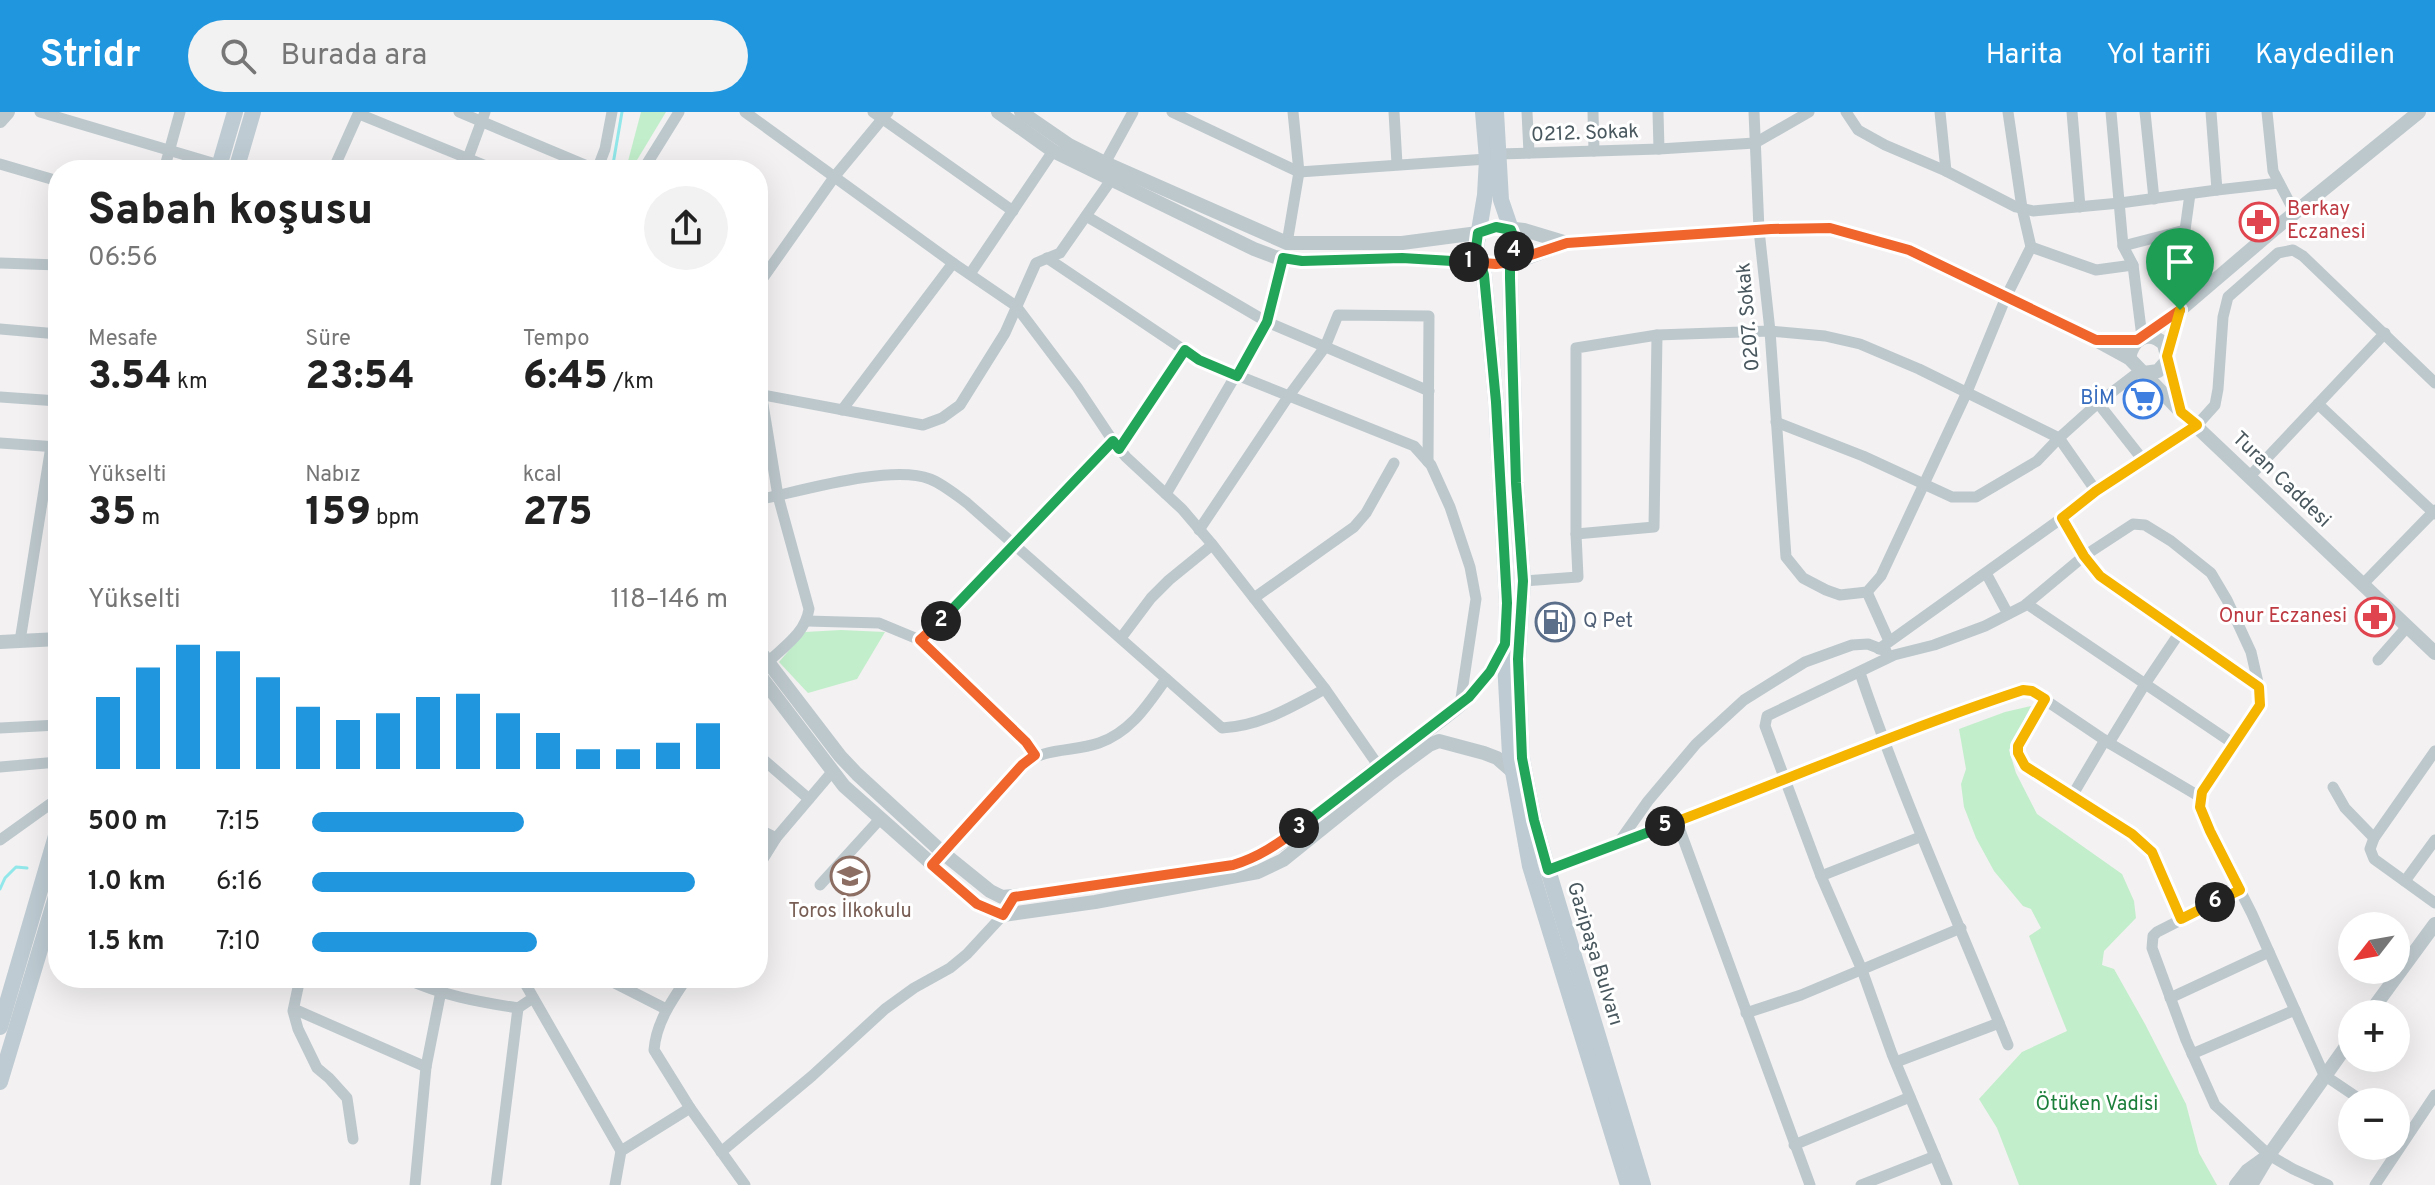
<!DOCTYPE html>
<html lang="tr">
<head>
<meta charset="utf-8">
<style>
	:root { --surface:#fff; --page:#f2f2f2; --text:#222; --muted:#767676; --accent:#2096de }
	body { margin:0; font-family:Overpass,sans-serif; background:var(--page); color:var(--text); height:100vh; display:flex; flex-direction:column; font-size:30px; white-space:nowrap }
	* { box-sizing:border-box; margin:0 }
	p { font-size:26px; color:var(--muted) }
	.icon { flex:none; width:44px; height:44px; fill:none; stroke:currentColor; stroke-width:2; stroke-linecap:round; stroke-linejoin:round }
	.map { position:relative; flex:1; overflow:hidden }
	.panel { position:absolute; left:48px; top:48px; width:720px; height:828px; display:flex; flex-direction:column; background:var(--surface); border-radius:32px; box-shadow:0 8px 32px #0002 }
	.panel>* { flex:none }
	.needle { width:52px; rotate:239deg }
	.buttons { position:absolute; left:2338px; top:800px; display:grid; gap:16px }
	.buttons a { display:grid; place-items:center; width:72px; height:72px; border-radius:50%; background:var(--surface); box-shadow:0 8px 32px #0002; font-size:40px }
	.pin { position:absolute; display:grid; place-items:center; width:68px; height:68px; color:#fff; margin:-82px -34px; border-radius:50% 50% 50% 0; rotate:-45deg; box-shadow:0 0 8px #0007 }
	.pin .icon { rotate:45deg }
	.km { position:absolute; width:40px; height:40px; margin:-20px; border-radius:50%; background:#222; color:#fff; font-size:22px; line-height:40px; text-align:center }
	.round { display:grid; place-items:center; flex:none; width:84px; height:84px; border-radius:42px; background:var(--page) }
	.summary { display:flex; align-items:center; justify-content:space-between; height:136px; padding:0 40px }
	h1 { font-size:44px; font-weight:800; line-height:60px }
	.stats { display:grid; grid-template-columns:repeat(3,1fr); gap:12px; height:136px; padding:8px 40px }
	.stats div { display:grid; align-content:center }
	.stats b { font-size:40px; font-weight:800 }
	.stats small { font-size:22px; font-weight:400 }
	.stats p { font-size:22px }
	.chart { height:224px; padding:16px 40px }
	.chart p { display:flex; justify-content:space-between }
	.chart svg { width:100%; height:144px; margin-top:8px; stroke:var(--accent); stroke-width:6 }
	ul { padding:0 40px; list-style:none; font-size:26px }
	li { display:grid; grid-template-columns:128px 96px 1fr; align-items:center; height:60px }
	li i { height:20px; border-radius:10px; background:var(--accent) }
	header { display:flex; align-items:center; gap:48px; box-sizing:border-box; height:112px; padding:0 40px; background:var(--accent); color:#fff }
	header strong { font-size:38px }
	nav { display:flex; gap:44px; margin-inline-start:auto; font-size:28px }
	.search { width:560px; height:72px; background:var(--page); display:flex; align-items:center; gap:20px; box-sizing:border-box; padding:0 28px; border-radius:44px; color:var(--muted); font-size:30px }
	.map>svg:first-child { display:block }
</style>
</head>
<body>
<header>
<strong>Stridr</strong>
<div class="search"><svg class="icon" aria-label="search" viewBox="0 0 24 24"><circle cx="10" cy="10" r="6"/><path d="M15 15l6 6"/></svg>Burada ara</div>
<nav><a>Harita</a><a>Yol tarifi</a><a>Kaydedilen</a></nav>
</header>
<div class="map">
<svg width="2435" height="1073" viewBox="0 0 2435 1073">
	<rect width="100%" height="100%" fill="#f3f1f2"/>
	<g fill="#c2eecb">
		<path d="M641,0H666L634,53H627Z"/>
		<path d="M841,518L885,520L857,567L808,581L779,550L805,520Z"/>
		<path d="M2031,594L2009,638L2016,661L2037,702L2122,762L2134,789L2136,806L2104,839L2102,853L2114,857L2145,912L2186,992L2199,1041L2217,1073H2019L1997,1016L1979,987L2022,940L2067,919L2029,824L2041,816L2031,797L2023,794L1994,759L1976,726L1964,695L1961,672L1966,657L1959,617L2005,600Z"/>
	</g>
	<g fill="none" stroke-linecap="round" stroke-linejoin="round">
		<g stroke="#91e7e9" stroke-width="3">
			<path d="M612,58L622,0"/>
			<path d="M0,777L5,766L16,755L27,756"/>
		</g>
		<g stroke="#bdc8cd" stroke-width="11">
			<path d="M40,0L219,53"/>
			<path d="M459,0L597,58"/>
			<path d="M745,0L953,151L1016,194L1077,275L1113,329L1126,345L1182,397L1211,431L1325,577L1382,659"/>
			<path d="M873,0L1013,99"/>
			<path d="M1172,0L1299,60L1487,47"/>
			<path d="M1394,0L1397,52"/>
			<path d="M1527,0L1529,41"/>
			<path d="M1593,0L1594,39"/>
			<path d="M1658,0L1659,37"/>
			<path d="M1754,0L1759,118L1770,219L1786,445L1803,466L1826,478L1840,483L1867,480L1881,464L1967,280L2006,185L2031,135L2022,96L2008,0"/>
			<path d="M1846,0L1858,18L1885,33L1946,59L2016,95L2033,99L2120,91L2217,78L2211,0"/>
			<path d="M1940,0L1946,59"/>
			<path d="M2072,0L2080,95"/>
			<path d="M2111,0L2123,134L2133,153L2142,225"/>
			<path d="M2145,0L2154,87"/>
			<path d="M2267,0L2273,59L2295,101"/>
			<path d="M359,2L496,58"/>
			<path d="M1498,42L1659,37L1755,31L1809,0"/>
			<path d="M468,46L485,0"/>
			<path d="M1105,51L1133,0"/>
			<path d="M0,52L58,69"/>
			<path d="M164,58L180,0"/>
			<path d="M333,58L359,0"/>
			<path d="M597,58L605,37L612,0"/>
			<path d="M643,58L679,0"/>
			<path d="M2217,78L2279,71"/>
			<path d="M1086,104L1267,210L1429,279"/>
			<path d="M1287,131L1299,60L1293,0"/>
			<path d="M2123,134L2185,118L2190,82"/>
			<path d="M2031,135L2096,158L2133,153"/>
			<path d="M1047,146L1199,248L1414,334L1431,353L1450,395L1470,455L1476,487L1460,593"/>
			<path d="M0,151L58,153"/>
			<path d="M970,162L1053,39"/>
			<path d="M758,173L835,64L888,0"/>
			<path d="M0,217L58,222"/>
			<path d="M2141,258L2098,291L2143,348"/>
			<path d="M758,262L778,384L809,497C805,523 781,536 764,554"/>
			<path d="M758,282L923,313L942,306L960,293L1005,221L1036,151L1060,141L1111,68"/>
			<path d="M0,285L58,289"/>
			<path d="M2318,292L2435,402"/>
			<path d="M842,298L953,151"/>
			<path d="M1776,310L1863,344L1952,385H1976L2037,349L2059,326L2098,291"/>
			<path d="M0,331L57,335"/>
			<path d="M1119,337L1185,238"/>
			<path d="M2249,365L2385,221"/>
			<path d="M1166,382L1267,210L1283,146"/>
			<path d="M758,388C801,379 891,352 930,367C943,372 956,383 967,391L1222,616C1261,614 1291,595 1325,577"/>
			<path d="M2062,406L2084,444L2100,464L2259,575"/>
			<path d="M1199,418L1288,285L1325,235L1338,203L1429,204L1428,350"/>
			<path d="M1576,422L1654,415L1657,223"/>
			<path d="M1986,461L2008,502"/>
			<path d="M1523,469L1578,465L1576,422V236L1657,223L1770,219L1825,224L1860,232L1919,257L2059,326L2096,379"/>
			<path d="M2362,473L2435,398"/>
			<path d="M1867,480L1889,529"/>
			<path d="M1254,486L1354,415L1366,401L1394,351"/>
			<path d="M2027,492L2234,632"/>
			<path d="M807,509L879,511L920,528L1026,630L1035,643"/>
			<path d="M1121,526L1151,486L1169,468L1212,433"/>
			<path d="M920,528L959,490L1113,329"/>
			<path d="M20,529L51,334"/>
			<path d="M1879,537L2062,406L2096,379L2197,313L2215,293L2218,277L2223,205L2228,185L2278,141L2293,138L2303,144L2435,271"/>
			<path d="M2378,548L2407,515"/>
			<path d="M1860,561C1903,688 1958,809 2008,933"/>
			<path d="M2045,587L2018,634V641L2025,654L2132,722L2152,740L2181,807"/>
			<path d="M0,616L58,613"/>
			<path d="M2109,631L2145,572L2180,520"/>
			<path d="M2435,639L2374,726L2370,737L2374,747L2435,791"/>
			<path d="M758,643L809,687"/>
			<path d="M0,655L58,650"/>
			<path d="M2333,675L2345,696L2374,726"/>
			<path d="M2072,684L2105,628"/>
			<path d="M1677,710L1810,1073"/>
			<path d="M758,717L776,726"/>
			<path d="M0,728L53,690L58,683"/>
			<path d="M1619,730L1648,689L1696,632L1744,588L1805,550L1852,533L1868,532L1886,539"/>
			<path d="M932,753L1022,653C1045,635 1073,640 1099,631C1131,620 1148,592 1166,567"/>
			<path d="M758,755L776,726L832,660"/>
			<path d="M1548,758L1785,669L1949,603L2023,578L2032,579L2109,631L2202,686"/>
			<path d="M1821,764L1920,725"/>
			<path d="M2405,769L2435,728"/>
			<path d="M820,773L880,707"/>
			<path d="M2240,778L2157,820L2153,824L2152,836L2186,928L2215,993L2269,1043L2293,1057L2328,1073"/>
			<path d="M300,866L293,899L298,917L317,956L329,966L347,986L353,1027"/>
			<path d="M405,866C440,883 479,890 518,896L533,886"/>
			<path d="M522,866L621,1039"/>
			<path d="M605,866L666,897"/>
			<path d="M687,866C672,888 656,911 654,938L690,996L745,1073"/>
			<path d="M2170,886L2269,840"/>
			<path d="M294,897L426,955"/>
			<path d="M1746,901L1801,883L1961,816"/>
			<path d="M2192,942L2295,898"/>
			<path d="M1896,950L1999,911"/>
			<path d="M2396,1012L2409,1020"/>
			<path d="M1794,1033L1910,985"/>
			<path d="M721,1040L812,964L885,897L914,876L950,856L967,842L1003,803L1014,785"/>
			<path d="M415,1073L426,955L441,879"/>
			<path d="M496,1073L518,896"/>
			<path d="M615,1073L621,1039L690,996"/>
			<path d="M1861,1073L1935,1044"/>
			<path d="M1947,1073L1892,942L1862,858L1821,764L1765,614L1767,604L1894,543L1934,533L1985,514L2024,494L2084,444L2133,412L2145,413L2171,429L2211,461L2227,488L2251,540L2259,575L2260,593L2202,680L2200,695L2210,719L2252,802L2324,963L2364,990"/>
			<path d="M2375,1073L2435,983"/>
		</g>
		<g stroke="#bdc8cd" stroke-width="14">
			<path d="M998,0L1053,39L1254,137L1275,145L1302,149L1402,146L1496,152L1527,146L1567,131L1771,117L1830,116L1909,138L2096,228L2129,246L2181,300L2435,541"/>
			<path d="M1021,0L1069,33L1105,51L1287,131H1402L1478,121L1496,115L1524,118L1567,131"/>
			<path d="M0,9L8,0"/>
			<path d="M2142,225L2180,198L2276,116L2419,0"/>
			<path d="M2097,228H2137"/>
			<path d="M2129,246C2133,227 2148,217 2164,232L2181,300"/>
			<path d="M2144,261L2158,259L2166,250L2180,198"/>
			<path d="M0,530L58,527"/>
			<path d="M758,537L840,644L857,662L943,741L990,779L1002,785L1054,780L1233,753C1289,737 1333,687 1379,653C1408,631 1440,612 1467,587C1484,572 1494,551 1505,532"/>
			<path d="M758,561L844,674L977,792L1003,803L1095,790L1258,760L1283,748L1391,661L1429,633L1439,629L1484,641L1497,646L1513,660"/>
			<path d="M2369,902L2435,812"/>
			<path d="M2236,1073L2247,1059L2265,1046"/>
			<path d="M2251,1073L2269,1043L2352,926"/>
		</g>
		<g stroke="#becbd2" stroke-width="16">
			<path d="M1483,0L1487,47L1485,83L1476,136L1484,163L1496,290L1507,491L1505,550L1510,643L1530,754L1628,1073"/>
			<path d="M1496,0L1501,88L1515,129L1510,150V166L1516,371L1523,469L1518,547L1522,646L1534,708L1548,758L1643,1073"/>
			<path d="M218,58L235,0"/>
			<path d="M236,58L253,0"/>
			<path d="M0,915L58,717"/>
			<path d="M0,970L58,778"/>
		</g>
	</g>
	<g fill="none" stroke-linecap="round" stroke-linejoin="round">
		<g stroke="#fff" stroke-width="16">
			<path id="split-1" d="M1469,150L1496,152L1510,150L1567,131L1771,117L1830,116L1909,138L2096,228H2137L2180,198"/>
		</g>
		<g stroke="#fff" stroke-width="16">
			<path id="split-2" d="M941,509L1113,329L1119,337L1185,238L1199,248L1237,264L1267,210L1283,146L1302,149L1402,146L1469,150"/>
		</g>
		<g stroke="#fff" stroke-width="16">
			<path id="split-3" d="M941,509L920,528L1026,630L1035,643L1022,653L932,753L977,792L1003,803L1014,785L1233,753C1259,745 1278,732 1299,716"/>
		</g>
		<g stroke="#fff" stroke-width="16">
			<path id="split-4" d="M1299,716L1469,585L1490,560L1505,532L1507,491L1496,290L1484,163L1476,136L1478,121L1496,115L1511,118L1515,129L1514,139"/>
		</g>
		<g stroke="#fff" stroke-width="16">
			<path id="split-5" d="M1514,139L1510,150V166L1516,371L1523,469L1518,547L1522,646L1534,708L1548,758L1665,714"/>
		</g>
		<g stroke="#fff" stroke-width="16">
			<path id="split-6" d="M1665,714C1784,669 1902,618 2023,578L2032,579L2045,587L2018,634V641L2025,654L2132,722L2152,740L2181,807L2215,790"/>
		</g>
		<g stroke="#fff" stroke-width="16">
			<path id="split-7" d="M2180,198L2167,244L2181,300L2197,313L2096,379L2062,406L2084,444L2100,464L2259,575L2260,593L2202,680L2200,695L2210,719L2240,778L2215,790"/>
		</g>
		<use href="#split-1" stroke="#f0652b" stroke-width="10"/>
		<use href="#split-2" stroke="#22a559" stroke-width="10"/>
		<use href="#split-3" stroke="#f0652b" stroke-width="10"/>
		<use href="#split-4" stroke="#22a559" stroke-width="10"/>
		<use href="#split-5" stroke="#22a559" stroke-width="10"/>
		<use href="#split-6" stroke="#f5b400" stroke-width="10"/>
		<use href="#split-7" stroke="#f5b400" stroke-width="10"/>
	</g>
	<defs>
		<g id="pharmacy-ring" transform="scale(2)"><circle r="9.5" fill="#fff" stroke="#e0444e" stroke-width="1.5"/><path d="M-2-6h4v4h4v4h-4v4h-4v-4h-4v-4h4Z" fill="#e0444e"/></g>
		<g id="supermarket-ring" transform="scale(2)"><circle r="9.5" fill="#fff" stroke="#3f7fe0" stroke-width="1.5"/><path d="M-6-5.5h2.5l.6 2H6L4.5 2H-2.5L-4.4-4H-6ZM-1.5 3.2a1.3 1.3 0 1 0 .1 0ZM3 3.2a1.3 1.3 0 1 0 .1 0Z" fill="#3f7fe0"/></g>
		<g id="fuel-ring" transform="scale(2)"><circle r="9.5" fill="#fff" stroke="#5c6f8a" stroke-width="1.5"/><path d="M-5.5-6h7V0h2V4h1.3V-2.5L3-4.5l.8-.8L6-3V5H2.5V1h-1V6h-7ZM-4.2-4.7v3.2H.2V-4.7Z" fill="#5c6f8a"/></g>
		<g id="school-ring" transform="scale(2)"><circle r="9.5" fill="#fff" stroke="#8d6e63" stroke-width="1.5"/><path d="M0-5L7-2L0 1L-7-2ZM-4 1L0 2.5L4 1V4Q0 6-4 4Z" fill="#8d6e63"/></g>
	</defs>
	<g fill-rule="evenodd">
		<use href="#pharmacy-ring" x="2259" y="110"/>
		<use href="#supermarket-ring" x="2143" y="287"/>
		<use href="#pharmacy-ring" x="2375" y="505"/>
		<use href="#fuel-ring" x="1555" y="510"/>
		<use href="#school-ring" x="850" y="764"/>
	</g>
	<g text-anchor="middle" dominant-baseline="central" stroke-width="6" stroke-linejoin="round" paint-order="stroke">
		<g font-size="20" fill="#49585e" stroke="#fff">
			<text transform="translate(1585 22) rotate(-2)">0212. Sokak</text>
			<text transform="translate(1749 205) rotate(-95)">0207. Sokak</text>
			<text transform="translate(2281 368) rotate(44)">Turan Caddesi</text>
			<text transform="translate(1594 842) rotate(73)">Gazipaşa Bulvarı</text>
		</g>
		<g font-size="20" fill="#be3a42" stroke="#fff" text-anchor="start">
			<text x="2287" y="98">Berkay<tspan x="2287" dy="23">Eczanesi</tspan></text>
			<text x="2347" y="505" text-anchor="end">Onur Eczanesi</text>
		</g>
		<g font-size="20" fill="#366cbe" stroke="#fff" text-anchor="end">
			<text x="2115" y="287">BİM</text>
		</g>
		<g font-size="20" fill="#4e5e75" stroke="#fff" text-anchor="start">
			<text x="1583" y="510">Q Pet</text>
		</g>
		<g font-size="20" fill="#785e54" stroke="#fff">
			<text x="850" y="800">Toros İlkokulu</text>
		</g>
		<g font-size="20" fill="#1b7e3a" stroke="#fff">
			<text x="2097" y="993">Ötüken Vadisi</text>
		</g>
	</g>
</svg>
<div class="buttons">
<a><svg class="needle" viewBox="-14 -14 28 28"><path d="M0-13l5 13h-10z" fill="#e53935"/><path d="M0 13l5-13h-10z" fill="#767676"/></svg></a>
<a>+</a>
<a>−</a>
</div>
<div class="pin" style="left:2180px;top:198px;background:#1e9e55"><svg class="icon" aria-label="arrive" viewBox="0 0 24 24"><path d="M6 21V4h12l-3 4 3 4H6"/></svg></div>
<b class="km" style="left:1469px;top:150px">1</b>
<b class="km" style="left:941px;top:509px">2</b>
<b class="km" style="left:1299px;top:716px">3</b>
<b class="km" style="left:1514px;top:139px">4</b>
<b class="km" style="left:1665px;top:714px">5</b>
<b class="km" style="left:2215px;top:790px">6</b>
<section class="panel">
<div class="summary"><div><h1>Sabah koşusu</h1><p>06:56</p></div><a class="round"><svg class="icon" aria-label="share" viewBox="0 0 24 24"><path d="M12 15V3M7 8l5-5 5 5M5 13v7h14v-7"/></svg></a></div>
<div class="stats">
<div><p>Mesafe</p><b>3.54<small> km</small></b></div>
<div><p>Süre</p><b>23:54</b></div>
<div><p>Tempo</p><b>6:45<small> /km</small></b></div>
</div>
<div class="stats">
<div><p>Yükselti</p><b>35<small> m</small></b></div>
<div><p>Nabız</p><b>159<small> bpm</small></b></div>
<div><p>kcal</p><b>275</b></div>
</div>
<div class="chart"><p><span>Yükselti</span>118–146 m</p>
<svg viewBox="0 0 160 44" preserveAspectRatio="none"><path d="M5 44V22M15 44V13M25 44V6M35 44V8M45 44V16M55 44V25M65 44V29M75 44V27M85 44V22M95 44V21M105 44V27M115 44V33M125 44V38M135 44V38M145 44V36M155 44V30"/></svg>
</div>
<ul>
<li><b>500 m</b>7:15<i style="width:51%"></i></li>
<li><b>1.0 km</b>6:16<i style="width:92%"></i></li>
<li><b>1.5 km</b>7:10<i style="width:54%"></i></li>
</ul>
</section>
</div>
</body>
</html>
